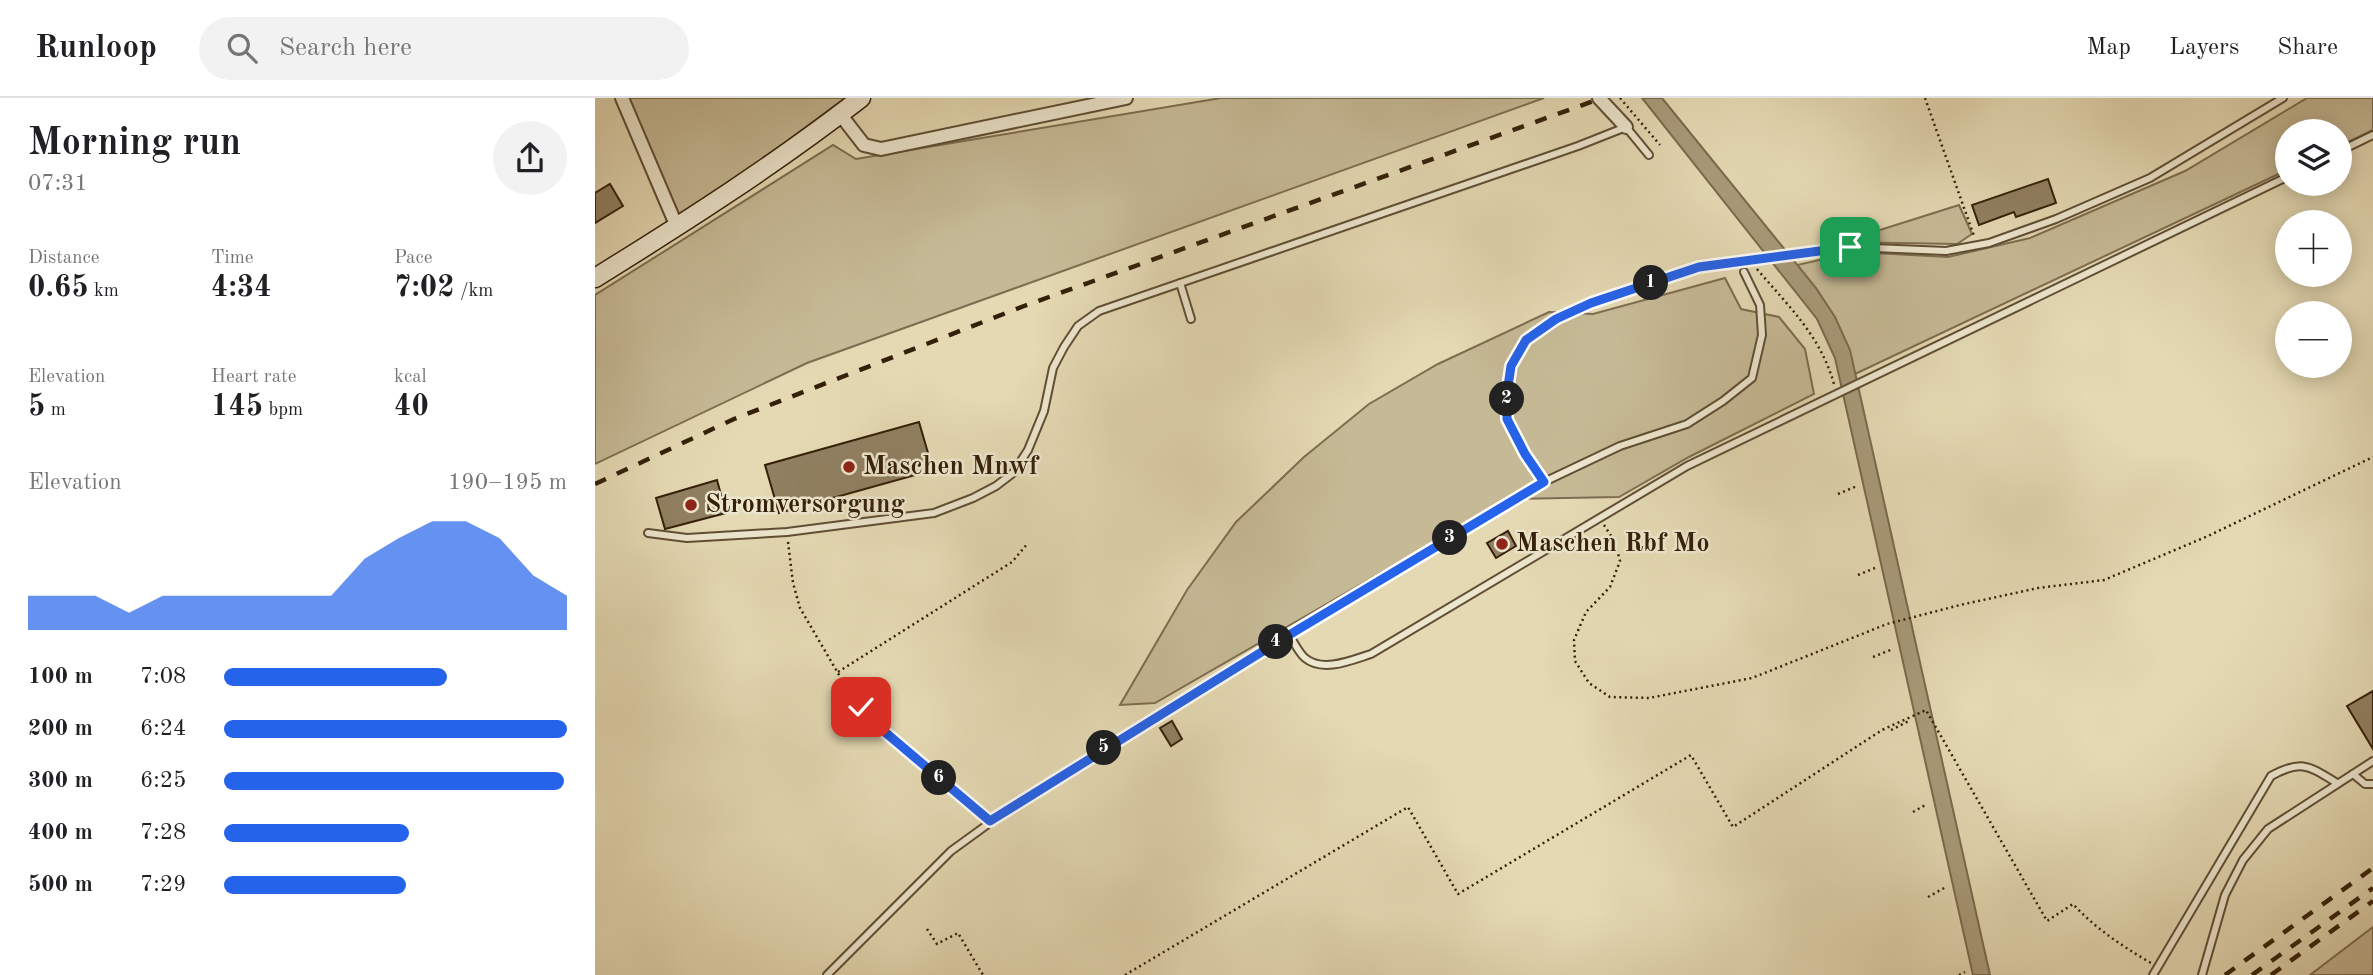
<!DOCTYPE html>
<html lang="en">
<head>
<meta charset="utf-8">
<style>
	:root { --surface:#fff; --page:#f2f2f2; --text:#202124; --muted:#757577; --line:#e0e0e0; --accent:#2563eb }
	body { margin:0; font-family:"Old Standard TT",serif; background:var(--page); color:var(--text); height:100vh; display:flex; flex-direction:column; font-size:26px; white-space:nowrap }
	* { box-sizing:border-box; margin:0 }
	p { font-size:23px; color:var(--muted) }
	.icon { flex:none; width:38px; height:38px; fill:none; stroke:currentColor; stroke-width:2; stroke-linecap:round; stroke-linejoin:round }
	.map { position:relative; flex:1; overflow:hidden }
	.side { display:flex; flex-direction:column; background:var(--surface); width:595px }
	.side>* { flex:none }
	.tools { position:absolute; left:1680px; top:21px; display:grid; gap:14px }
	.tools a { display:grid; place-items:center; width:77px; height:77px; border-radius:50%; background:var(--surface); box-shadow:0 4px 18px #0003; font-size:35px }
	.pin { position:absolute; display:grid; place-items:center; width:60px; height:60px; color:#fff; margin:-30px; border-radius:14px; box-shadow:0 4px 10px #0006 }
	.km { position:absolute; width:35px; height:35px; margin:-18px; border-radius:50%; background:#222; color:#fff; font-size:19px; line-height:35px; text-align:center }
	.round { display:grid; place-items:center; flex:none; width:74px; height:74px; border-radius:37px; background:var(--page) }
	.summary { display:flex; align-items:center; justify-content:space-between; height:119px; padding:0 28px }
	h1 { font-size:38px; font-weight:700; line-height:52px }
	.metrics { display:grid; grid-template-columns:repeat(3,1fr); gap:10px; height:119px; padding:7px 28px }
	.metrics div { display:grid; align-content:center }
	.metrics b { font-size:30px; font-weight:700 }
	.metrics small { font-size:19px; font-weight:400 }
	.metrics p { font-size:19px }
	.chart { height:196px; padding:14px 28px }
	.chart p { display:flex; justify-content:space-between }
	.chart svg { width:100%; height:126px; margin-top:7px; fill:var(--accent); opacity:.7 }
	ul { padding:0 28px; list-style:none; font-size:23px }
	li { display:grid; grid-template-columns:112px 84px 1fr; align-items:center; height:52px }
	li i { height:18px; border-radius:9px; background:var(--accent) }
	header { display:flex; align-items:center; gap:42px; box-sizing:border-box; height:98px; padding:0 35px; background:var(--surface); border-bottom:2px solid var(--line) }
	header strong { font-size:33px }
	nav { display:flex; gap:38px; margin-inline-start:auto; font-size:24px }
	.search { width:490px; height:63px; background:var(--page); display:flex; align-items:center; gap:18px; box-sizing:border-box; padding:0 24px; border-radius:38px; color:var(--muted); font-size:26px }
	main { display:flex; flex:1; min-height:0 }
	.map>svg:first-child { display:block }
</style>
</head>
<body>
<header>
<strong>Runloop</strong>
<div class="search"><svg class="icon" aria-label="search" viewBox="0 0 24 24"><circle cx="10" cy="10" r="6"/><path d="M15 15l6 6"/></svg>Search here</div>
<nav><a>Map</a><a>Layers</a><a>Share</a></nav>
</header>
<main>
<section class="side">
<div class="summary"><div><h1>Morning run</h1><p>07:31</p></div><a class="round"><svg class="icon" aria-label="share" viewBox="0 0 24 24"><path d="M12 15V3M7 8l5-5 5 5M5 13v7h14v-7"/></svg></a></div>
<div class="metrics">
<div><p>Distance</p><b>0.65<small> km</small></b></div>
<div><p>Time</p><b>4:34</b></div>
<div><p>Pace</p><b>7:02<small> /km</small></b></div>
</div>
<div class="metrics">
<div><p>Elevation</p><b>5<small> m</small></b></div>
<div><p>Heart rate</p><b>145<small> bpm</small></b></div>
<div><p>kcal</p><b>40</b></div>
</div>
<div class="chart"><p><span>Elevation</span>190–195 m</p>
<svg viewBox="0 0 160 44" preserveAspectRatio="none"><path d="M0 44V32L10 32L20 32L30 38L40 32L50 32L60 32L70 32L80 32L90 32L100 19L110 12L120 6L130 6L140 12L150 25L160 32V44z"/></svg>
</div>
<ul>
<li><b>100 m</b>7:08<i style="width:65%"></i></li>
<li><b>200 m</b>6:24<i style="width:100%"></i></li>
<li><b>300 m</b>6:25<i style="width:99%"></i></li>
<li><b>400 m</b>7:28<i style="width:54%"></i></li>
<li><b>500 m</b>7:29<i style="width:53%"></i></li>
</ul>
</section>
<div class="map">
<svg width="1778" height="877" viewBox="0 0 1778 877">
	<rect width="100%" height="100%" fill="#e4d9b3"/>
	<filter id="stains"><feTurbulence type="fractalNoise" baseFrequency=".00286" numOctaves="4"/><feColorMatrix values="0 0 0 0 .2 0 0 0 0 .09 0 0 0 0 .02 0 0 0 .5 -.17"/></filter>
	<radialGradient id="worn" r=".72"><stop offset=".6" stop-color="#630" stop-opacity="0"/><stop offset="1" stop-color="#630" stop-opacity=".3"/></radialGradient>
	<g fill="#c6ba96" stroke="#7d6d50" stroke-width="2">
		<path d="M32,0H250L84,123Z"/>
		<path d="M626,0H949L212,265L0,366V197L238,47L261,61Z"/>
		<path d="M1712,0H1778V32L1745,48V33H1692V72L1260,276C1251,236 1228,198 1202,167L1260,154L1353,159L1435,140L1590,73Z"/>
		<path d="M1364,107L1377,136L1362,146L1247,144Z"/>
		<path d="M1130,180L1146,211L1184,219L1210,251L1219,296L1094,359L1024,399L914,401L560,605L525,607L592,492L641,424L709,359L774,306L843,266L954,214L998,216Z"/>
		<path d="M1778,829V877H1715Z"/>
	</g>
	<path fill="#a89a79" stroke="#7a694c" stroke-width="2" d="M1047,0H1067L1221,190L1240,219L1255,252L1395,877H1378L1240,260L1222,221Z"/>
	<g fill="#908061" stroke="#342009" stroke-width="2">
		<path d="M1453,81L1461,105L1421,119L1419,114L1384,127L1377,107Z"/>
		<path d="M15,86L28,108L0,125V95Z"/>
		<path d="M324,324L338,372L184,415L170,367Z"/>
		<path d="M122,382L131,415L70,431L61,400Z"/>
		<path d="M913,433L921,448L901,460L892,445Z"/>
		<path d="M1778,593V651L1752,608Z"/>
		<path d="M577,623L587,641L576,648L565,630Z"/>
	</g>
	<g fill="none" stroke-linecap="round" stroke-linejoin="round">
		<g stroke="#604e34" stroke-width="10">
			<g id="service">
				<path d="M1745,53L1778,37"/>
				<path d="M585,185L596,221"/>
				<path d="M949,384L930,356L912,321V295L916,268L931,242L961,221L996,205L1104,169L1222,152L1255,149L1351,153L1394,145L1461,121L1555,80L1688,0"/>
				<path d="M53,435L92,440L192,434L339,415L378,400L401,388L418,375L433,352L449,313L458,270L469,249L483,228L504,213L983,48L1031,29L1054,57"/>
				<path d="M694,537C699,544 704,555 710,560C728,575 757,562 776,556L1092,368L1692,79"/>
				<path d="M1758,676L1770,686H1778"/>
				<path d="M232,877L356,753L429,700L746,505L949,384L1025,348L1092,326L1128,303L1157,280L1167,237L1165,207L1149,174"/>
				<path d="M1558,877L1676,678C1707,661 1714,668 1742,685"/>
				<path d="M1607,877L1630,797L1648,762L1673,731L1778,663"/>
			</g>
		</g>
		<g stroke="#604e34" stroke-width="16">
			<g id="minor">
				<path d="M27,0L82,129"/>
				<path d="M1004,0L1031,29"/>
				<path d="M245,16L269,47L286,51L531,0"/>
			</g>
		</g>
		<g stroke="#342009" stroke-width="21">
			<path id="secondary" d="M0,180C92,123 181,66 266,0"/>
		</g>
		<g stroke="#342009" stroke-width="2.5" stroke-dasharray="2 3.5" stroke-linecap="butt">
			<path d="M1025,0L1065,47"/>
			<path d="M1330,0L1379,138"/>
			<path d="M1162,171C1194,209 1225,237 1239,286"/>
			<path d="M1243,396L1262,388"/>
			<path d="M1009,427L1020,444L1025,463L1015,489L991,514L979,542L980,563L994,585L1015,599L1054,600L1157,580L1292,526L1365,507L1443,490L1509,482L1613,438L1778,359"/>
			<path d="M193,444L198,485L205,510L251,589L278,624L388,717"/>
			<path d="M1263,477L1280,470"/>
			<path d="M1278,559L1298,551"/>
			<path d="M243,574L417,464L433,445"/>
			<path d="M1296,632L1314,623"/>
			<path d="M1318,714L1332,706"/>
			<path d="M1333,799L1351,789"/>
			<path d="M332,831L342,846L363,835L388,877"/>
			<path d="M530,877L813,709L863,796L1096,657L1138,729L1287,632L1331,612L1452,823L1478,806C1501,831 1527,848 1556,865"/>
			<path d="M1364,877L1370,874"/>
		</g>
		<use href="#service" stroke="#ede6ce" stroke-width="6"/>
		<use href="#minor" stroke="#ede6ce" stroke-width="12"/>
		<use href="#secondary" stroke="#ede6ce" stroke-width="18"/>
		<g stroke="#342009" stroke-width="4.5" stroke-dasharray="12 12" stroke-linecap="butt">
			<path d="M0,386L139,321L429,208L1007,0"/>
			<path d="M1630,877L1778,770"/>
			<path d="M1657,877L1778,790"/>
			<path d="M1676,877L1778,803"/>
		</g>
	</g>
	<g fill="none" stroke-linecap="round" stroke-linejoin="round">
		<g stroke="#fff" stroke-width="14">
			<path id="route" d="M266,609L278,624L395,723L694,537L949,384L930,356L912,321V295L916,268L931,242L961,221L996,205L1104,169L1255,149"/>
		</g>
		<use href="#route" stroke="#2563eb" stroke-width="9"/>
	</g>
	<g fill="#8f2418" stroke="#ede6ce" stroke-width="2.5">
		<circle cx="254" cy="369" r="7"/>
		<circle cx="96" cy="407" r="7"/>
		<circle cx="907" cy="446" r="7"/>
	</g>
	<g text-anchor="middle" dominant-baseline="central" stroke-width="5" stroke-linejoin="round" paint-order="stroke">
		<g font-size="26" font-weight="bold" fill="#342009" stroke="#ede6ce" text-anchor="start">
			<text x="268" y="369">Maschen Mnwf</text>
			<text x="110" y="407">Stromversorgung</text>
			<text x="921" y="446">Maschen Rbf Mo</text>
		</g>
	</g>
	<rect width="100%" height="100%" filter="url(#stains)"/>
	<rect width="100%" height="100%" fill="url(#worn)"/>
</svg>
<div class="tools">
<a><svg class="icon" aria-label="layers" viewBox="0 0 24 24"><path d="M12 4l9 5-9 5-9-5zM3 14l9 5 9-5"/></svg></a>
<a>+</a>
<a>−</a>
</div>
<div class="pin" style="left:1255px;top:149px;background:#1e9e55"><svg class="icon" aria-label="arrive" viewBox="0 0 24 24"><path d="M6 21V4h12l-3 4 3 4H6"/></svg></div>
<div class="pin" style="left:266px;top:609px;background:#d93025"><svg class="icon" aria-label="check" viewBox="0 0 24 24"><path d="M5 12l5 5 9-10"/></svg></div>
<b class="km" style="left:1056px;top:185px">1</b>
<b class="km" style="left:912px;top:301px">2</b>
<b class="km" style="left:855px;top:440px">3</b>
<b class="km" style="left:681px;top:544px">4</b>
<b class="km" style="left:509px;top:650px">5</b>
<b class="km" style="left:344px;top:680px">6</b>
</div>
</main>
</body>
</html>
